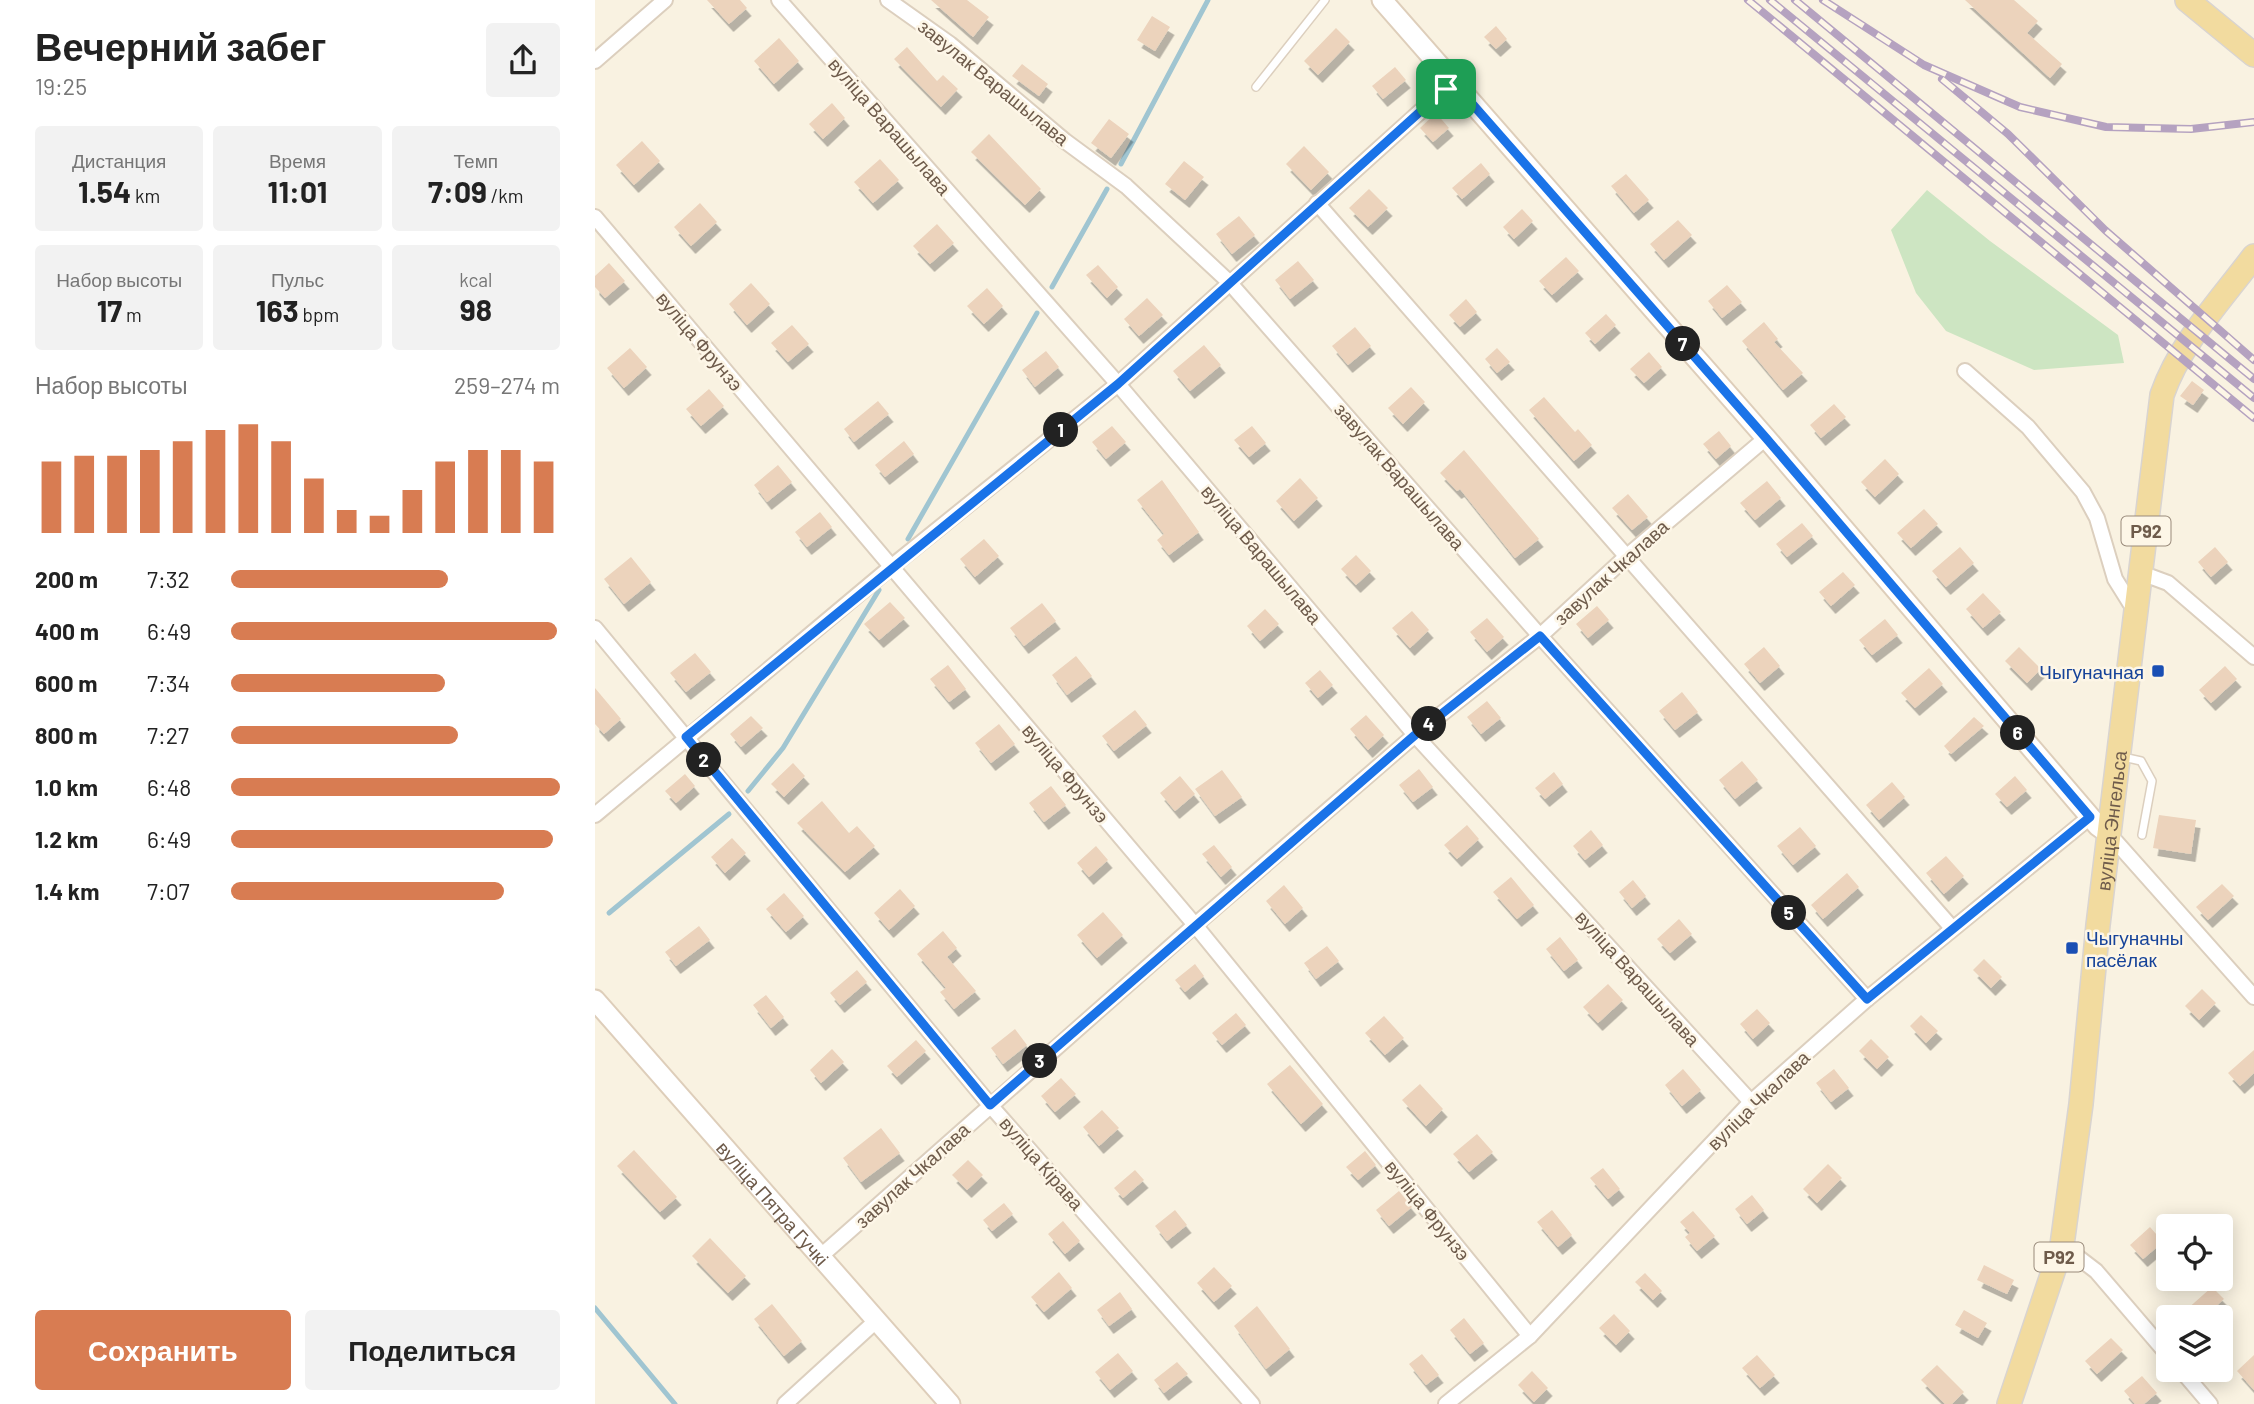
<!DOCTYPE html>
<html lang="ru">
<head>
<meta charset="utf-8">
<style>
	:root { --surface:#fff; --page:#f2f2f2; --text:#222; --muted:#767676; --accent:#d87c52 }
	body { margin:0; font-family:Barlow,sans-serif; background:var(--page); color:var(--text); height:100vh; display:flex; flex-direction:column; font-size:26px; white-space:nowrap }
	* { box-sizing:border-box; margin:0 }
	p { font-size:23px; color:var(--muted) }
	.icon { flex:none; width:38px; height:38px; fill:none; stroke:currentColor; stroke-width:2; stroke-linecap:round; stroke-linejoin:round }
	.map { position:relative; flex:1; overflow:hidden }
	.side { display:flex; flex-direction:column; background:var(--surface); width:595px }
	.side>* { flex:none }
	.buttons { position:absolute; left:1561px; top:1214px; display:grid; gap:14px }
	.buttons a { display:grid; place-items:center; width:77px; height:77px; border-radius:7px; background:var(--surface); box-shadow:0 4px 18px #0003; font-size:35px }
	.pin { position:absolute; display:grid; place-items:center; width:60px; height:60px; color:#fff; margin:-30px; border-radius:14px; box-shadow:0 4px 10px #0006 }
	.km { position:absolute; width:35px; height:35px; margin:-18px; border-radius:50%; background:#222; color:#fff; font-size:19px; line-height:35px; text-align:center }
	.round { display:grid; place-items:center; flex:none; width:74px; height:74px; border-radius:7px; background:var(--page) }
	.head { display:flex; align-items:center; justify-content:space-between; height:119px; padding:0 35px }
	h1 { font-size:38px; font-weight:700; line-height:52px }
	.figures { display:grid; grid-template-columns:repeat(3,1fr); gap:10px; height:119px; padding:7px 35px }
	.figures div { display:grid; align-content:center; border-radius:7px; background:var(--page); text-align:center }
	.figures b { font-size:30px; font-weight:700 }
	.figures small { font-size:19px; font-weight:400 }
	.figures p { font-size:19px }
	.chart { height:196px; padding:14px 35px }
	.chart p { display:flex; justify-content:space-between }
	.chart svg { width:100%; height:126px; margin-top:7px; stroke:var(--accent); stroke-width:6 }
	.button { display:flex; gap:14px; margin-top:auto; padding:14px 35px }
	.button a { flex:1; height:80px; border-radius:7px; background:var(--accent); color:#fff; font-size:28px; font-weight:700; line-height:80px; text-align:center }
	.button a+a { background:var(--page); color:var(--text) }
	ul { padding:0 35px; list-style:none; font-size:23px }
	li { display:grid; grid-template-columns:112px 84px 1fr; align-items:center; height:52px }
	li i { height:18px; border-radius:9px; background:var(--accent) }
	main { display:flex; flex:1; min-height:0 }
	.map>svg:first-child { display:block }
</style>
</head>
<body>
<main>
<section class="side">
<div class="head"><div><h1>Вечерний забег</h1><p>19:25</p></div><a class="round"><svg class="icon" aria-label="share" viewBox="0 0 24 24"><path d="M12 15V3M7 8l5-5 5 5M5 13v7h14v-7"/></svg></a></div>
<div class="figures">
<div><p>Дистанция</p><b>1.54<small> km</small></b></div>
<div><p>Время</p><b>11:01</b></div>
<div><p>Темп</p><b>7:09<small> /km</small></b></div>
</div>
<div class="figures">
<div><p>Набор высоты</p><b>17<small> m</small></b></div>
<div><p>Пульс</p><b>163<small> bpm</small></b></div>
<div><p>kcal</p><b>98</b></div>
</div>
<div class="chart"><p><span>Набор высоты</span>259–274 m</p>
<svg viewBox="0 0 160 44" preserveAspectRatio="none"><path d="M5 44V19M15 44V17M25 44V17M35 44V15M45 44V12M55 44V8M65 44V6M75 44V12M85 44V25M95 44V36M105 44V38M115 44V29M125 44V19M135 44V15M145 44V15M155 44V19"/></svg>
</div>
<ul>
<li><b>200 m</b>7:32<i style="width:66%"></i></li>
<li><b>400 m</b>6:49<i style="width:99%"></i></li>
<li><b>600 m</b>7:34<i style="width:65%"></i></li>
<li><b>800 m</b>7:27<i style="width:69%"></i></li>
<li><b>1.0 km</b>6:48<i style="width:100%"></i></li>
<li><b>1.2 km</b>6:49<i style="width:98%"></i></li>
<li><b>1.4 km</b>7:07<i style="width:83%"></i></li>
</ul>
<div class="button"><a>Сохранить</a><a>Поделиться</a></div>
</section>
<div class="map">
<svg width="1659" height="1404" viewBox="0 0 1659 1404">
	<defs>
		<filter id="shadow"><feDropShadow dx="4.5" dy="8" stdDeviation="0" flood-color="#0004"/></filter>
	</defs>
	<rect width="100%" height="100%" fill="#f9f2e1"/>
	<path fill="#cde5c2" d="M1332,190L1395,241L1523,335L1529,363L1439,370L1351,331L1321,293L1296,230Z"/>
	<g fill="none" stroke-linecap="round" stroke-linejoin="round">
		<g stroke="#a0c5d1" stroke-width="5">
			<path d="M526,164L613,0"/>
			<path d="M457,287L512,189"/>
			<path d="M313,539L442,313"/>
			<path d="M153,791L188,748L284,590"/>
			<path d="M14,913L134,814"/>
			<path d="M0,1308L80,1404"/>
		</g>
	</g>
	<g fill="#ecd3bc" filter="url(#shadow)">
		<path d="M112,0H145L152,8L134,24Z"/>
		<path d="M336,0H372L394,17L378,37Z"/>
		<path d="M1370,0H1419L1443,21L1432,33L1467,64L1455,78Z"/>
		<path d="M557,16L575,27L560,51L542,40Z"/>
		<path d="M901,26L912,39L901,49L889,37Z"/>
		<path d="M741,28L755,42L723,75L709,61Z"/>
		<path d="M184,38L204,61L179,84L159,61Z"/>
		<path d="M312,47L342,81L348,75L363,89L346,107L299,59Z"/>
		<path d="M427,64L453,84L444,96L417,76Z"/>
		<path d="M800,67L811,80L788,99L777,86Z"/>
		<path d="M237,103L250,118L228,139L214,124Z"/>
		<path d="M841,113L854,128L838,142L825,128Z"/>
		<path d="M514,119L534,134L516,158L496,143Z"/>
		<path d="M394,134L446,189L430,205L376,152Z"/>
		<path d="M47,141L65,161L39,185L21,165Z"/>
		<path d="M709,146L734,172L716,190L691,164Z"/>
		<path d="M285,159L304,180L278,203L259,182Z"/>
		<path d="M589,161L609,177L590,200L570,184Z"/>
		<path d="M886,163L895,174L867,199L857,188Z"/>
		<path d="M1031,174L1054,200L1039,213L1016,186Z"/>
		<path d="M774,189L793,208L773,227L754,208Z"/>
		<path d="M105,203L122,222L96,246L79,227Z"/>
		<path d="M927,209L938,221L919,239L908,227Z"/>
		<path d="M644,216L660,235L637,254L621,234Z"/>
		<path d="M1083,220L1097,235L1069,260L1055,244Z"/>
		<path d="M342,224L359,243L335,264L318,246Z"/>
		<path d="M971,257L984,271L957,295L944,281Z"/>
		<path d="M703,261L719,280L695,299L680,280Z"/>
		<path d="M14,263L30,281L10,298L0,287V276Z"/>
		<path d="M503,265L523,287L512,298L491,275Z"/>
		<path d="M156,283L175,304L152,325L134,304Z"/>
		<path d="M1132,285L1147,302L1127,318L1113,301Z"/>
		<path d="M392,288L408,306L389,324L372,306Z"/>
		<path d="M552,298L568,315L544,336L529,319Z"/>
		<path d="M871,299L882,312L865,327L854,315Z"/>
		<path d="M1011,314L1021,325L1000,344L990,333Z"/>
		<path d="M1169,322L1183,339L1179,342L1208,373L1188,390L1147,341Z"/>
		<path d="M197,325L214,344L193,362L176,343Z"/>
		<path d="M760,327L776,346L753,365L737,346Z"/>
		<path d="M609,345L626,365L595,391L578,371Z"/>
		<path d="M35,348L52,367L29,388L12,368Z"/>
		<path d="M902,348L915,362L902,373L890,359Z"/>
		<path d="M451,351L464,367L440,387L427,370Z"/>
		<path d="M1054,352L1067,367L1049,383L1035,369Z"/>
		<path d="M1597,381L1609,390L1598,405L1585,396Z"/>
		<path d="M816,387L830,402L808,424L793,408Z"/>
		<path d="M114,389L129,406L106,426L91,409Z"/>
		<path d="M949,397L980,432L983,429L997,445L979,461L934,410Z"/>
		<path d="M283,401L294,414L259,442L249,429Z"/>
		<path d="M1239,404L1251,417L1226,438L1215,425Z"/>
		<path d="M517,426L531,442L511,459L497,442Z"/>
		<path d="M657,426L671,443L654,457L639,440Z"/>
		<path d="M1124,431L1136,446L1121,459L1108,444Z"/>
		<path d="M309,441L319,454L290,477L280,465Z"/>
		<path d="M869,450L944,539L920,558L865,489L862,491L845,473Z"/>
		<path d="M1290,459L1304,474L1280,497L1266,482Z"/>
		<path d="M183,465L197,482L172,502L159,485Z"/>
		<path d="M705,478L723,498L699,521L681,501Z"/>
		<path d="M567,480L604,532L574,555L562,540L569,534L542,500Z"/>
		<path d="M1172,481L1186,498L1160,520L1145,503Z"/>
		<path d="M1033,494L1053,517L1037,530L1017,508Z"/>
		<path d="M1329,509L1343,524L1316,548L1302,533Z"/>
		<path d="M225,512L237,527L212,547L200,532Z"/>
		<path d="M1207,523L1218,536L1192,557L1181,544Z"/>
		<path d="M389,539L404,556L380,577L365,559Z"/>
		<path d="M1365,547L1379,563L1351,587L1337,571Z"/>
		<path d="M1620,547L1633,562L1616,577L1603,562Z"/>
		<path d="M761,555L776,571L761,585L746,569Z"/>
		<path d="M36,557L56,582L29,604L9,579Z"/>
		<path d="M1248,572L1260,585L1236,606L1224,592Z"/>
		<path d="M1388,593L1406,612L1388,628L1371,609Z"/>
		<path d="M295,602L310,618L284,640L269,624Z"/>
		<path d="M447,603L461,621L429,646L415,628Z"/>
		<path d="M1002,606L1014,620L993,638L981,624Z"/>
		<path d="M670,609L684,624L665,641L652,626Z"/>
		<path d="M817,611L834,630L815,648L797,628Z"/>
		<path d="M892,618L909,637L892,652L875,632Z"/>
		<path d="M1290,619L1303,635L1277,655L1264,640Z"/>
		<path d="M1169,647L1185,666L1165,683L1149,664Z"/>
		<path d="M1424,647L1446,669L1432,683L1410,661Z"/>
		<path d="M100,653L116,672L91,692L75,673Z"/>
		<path d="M481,656L497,676L472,695L457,675Z"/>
		<path d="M353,665L371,689L354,702L335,679Z"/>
		<path d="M1630,666L1642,679L1616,703L1604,690Z"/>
		<path d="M1334,668L1348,684L1320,708L1306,693Z"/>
		<path d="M725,670L738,685L723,698L710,683Z"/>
		<path d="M0,688L26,719L9,734L0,724Z"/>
		<path d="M1087,692L1103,712L1080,730L1064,711Z"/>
		<path d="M892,701L906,718L886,734L872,717Z"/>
		<path d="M540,710L552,725L519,751L507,736Z"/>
		<path d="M771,715L789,735L773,750L755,729Z"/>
		<path d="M156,716L168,728L146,747L135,734Z"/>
		<path d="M1379,717L1389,726L1356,754L1349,746Z"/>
		<path d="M404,724L420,744L396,763L380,743Z"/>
		<path d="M1147,761L1163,780L1140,799L1124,780Z"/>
		<path d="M198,763L210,776L189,797L176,784Z"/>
		<path d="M824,769L838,787L818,802L804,785Z"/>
		<path d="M627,770L647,797L620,816L600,789Z"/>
		<path d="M959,772L968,784L950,799L940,788Z"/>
		<path d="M90,774L100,786L81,803L70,791Z"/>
		<path d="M585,776L600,794L580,811L565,793Z"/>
		<path d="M1420,776L1432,790L1412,807L1400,794Z"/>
		<path d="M1297,782L1310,797L1284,820L1271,805Z"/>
		<path d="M456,786L471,805L449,822L434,803Z"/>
		<path d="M227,801L254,833L262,826L280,846L250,872L202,823Z"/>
		<path d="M1564,815L1601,820L1596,854L1558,848Z"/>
		<path d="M872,825L884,839L862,859L849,845Z"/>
		<path d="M1205,827L1221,846L1198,865L1182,846Z"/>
		<path d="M996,830L1008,845L990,860L978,846Z"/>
		<path d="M137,838L151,853L130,873L116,857Z"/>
		<path d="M619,845L637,867L626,877L607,854Z"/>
		<path d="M501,846L513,860L494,877L482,863Z"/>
		<path d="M1351,856L1369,876L1349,894L1331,873Z"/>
		<path d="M1252,873L1264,887L1228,919L1216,905Z"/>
		<path d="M916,877L939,905L922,919L898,892Z"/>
		<path d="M1038,880L1051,896L1037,908L1024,892Z"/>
		<path d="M1627,884L1639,896L1613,920L1601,907Z"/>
		<path d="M689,885L708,908L690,924L671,901Z"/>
		<path d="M305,889L320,906L294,930L279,913Z"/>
		<path d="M189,893L209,916L191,932L171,909Z"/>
		<path d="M508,912L528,935L502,958L482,935Z"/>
		<path d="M1084,919L1097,934L1075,953L1062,939Z"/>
		<path d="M104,926L115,940L81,966L70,952Z"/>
		<path d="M348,931L362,948L352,957L381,991L359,1009L345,992L351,988L322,954Z"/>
		<path d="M965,937L983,960L969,971L951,949Z"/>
		<path d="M732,946L744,961L721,979L709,963Z"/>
		<path d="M1389,959L1407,977L1396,988L1378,970Z"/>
		<path d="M600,964L609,976L590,992L580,980Z"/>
		<path d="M262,970L272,982L245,1005L235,993Z"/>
		<path d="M1013,984L1028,1000L1003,1023L988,1007Z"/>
		<path d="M1607,989L1621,1003L1604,1020L1590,1006Z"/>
		<path d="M171,995L189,1017L176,1028L158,1005Z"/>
		<path d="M1162,1009L1175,1023L1158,1039L1145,1024Z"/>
		<path d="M641,1013L651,1025L627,1045L617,1033Z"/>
		<path d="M1326,1015L1343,1031L1331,1043L1315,1026Z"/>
		<path d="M789,1016L809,1038L790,1055L770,1033Z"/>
		<path d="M420,1029L432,1045L408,1064L396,1048Z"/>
		<path d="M1276,1039L1294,1057L1282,1069L1264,1051Z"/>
		<path d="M321,1040L331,1051L302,1077L292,1066Z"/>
		<path d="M237,1049L249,1062L226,1083L215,1070Z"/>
		<path d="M1659,1050V1073L1645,1086L1633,1073Z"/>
		<path d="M695,1065L728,1104L706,1124L672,1084Z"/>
		<path d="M1088,1069L1106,1090L1087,1106L1070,1085Z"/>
		<path d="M1239,1069L1254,1088L1236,1102L1221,1083Z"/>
		<path d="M466,1078L481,1094L460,1112L446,1096Z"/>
		<path d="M825,1084L848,1109L831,1126L807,1100Z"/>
		<path d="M507,1110L524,1128L504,1146L488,1127Z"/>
		<path d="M286,1128L305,1153L266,1182L248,1158Z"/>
		<path d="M882,1134L898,1152L874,1172L858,1154Z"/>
		<path d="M39,1150L82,1197L65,1212L22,1166Z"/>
		<path d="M770,1151L781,1165L763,1180L751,1167Z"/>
		<path d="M373,1160L388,1175L372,1190L357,1175Z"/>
		<path d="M1233,1164L1247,1178L1222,1203L1208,1189Z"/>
		<path d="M1008,1168L1025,1189L1013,1199L995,1178Z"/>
		<path d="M540,1170L549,1180L528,1198L519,1188Z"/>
		<path d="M804,1191L817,1207L794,1226L781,1210Z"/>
		<path d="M1157,1195L1169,1210L1152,1224L1140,1209Z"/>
		<path d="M409,1203L418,1214L397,1231L388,1220Z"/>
		<path d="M580,1210L592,1225L572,1241L560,1226Z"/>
		<path d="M957,1210L977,1235L963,1247L942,1222Z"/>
		<path d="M1098,1211L1120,1236L1102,1251L1090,1237L1095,1233L1085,1222Z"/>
		<path d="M468,1221L485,1241L470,1254L453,1234Z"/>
		<path d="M1555,1227L1568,1242L1548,1259L1535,1245Z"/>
		<path d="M115,1238L151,1276L133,1293L97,1256Z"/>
		<path d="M1389,1265L1419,1280L1412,1294L1382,1280Z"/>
		<path d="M619,1267L637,1286L619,1302L602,1283Z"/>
		<path d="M464,1272L477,1288L449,1312L436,1297Z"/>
		<path d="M1050,1273L1067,1291L1058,1300L1040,1282Z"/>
		<path d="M1617,1287L1629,1299L1608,1318H1598L1591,1310Z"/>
		<path d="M525,1292L537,1309L514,1326L502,1310Z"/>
		<path d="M177,1304L207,1341L189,1356L159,1319Z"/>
		<path d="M662,1306L695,1349L671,1369L639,1326Z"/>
		<path d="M1369,1310L1392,1323L1383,1338L1360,1325Z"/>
		<path d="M1019,1314L1035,1331L1021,1345L1004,1328Z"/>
		<path d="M869,1318L889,1343L875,1354L855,1330Z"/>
		<path d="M1516,1338L1528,1350L1502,1374L1490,1361Z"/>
		<path d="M523,1353L538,1371L515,1390L500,1372Z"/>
		<path d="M827,1354L844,1375L831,1385L814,1364Z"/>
		<path d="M1162,1355L1180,1375L1165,1388L1147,1368Z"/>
		<path d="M1659,1355V1390L1642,1371Z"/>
		<path d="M582,1362L593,1374L569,1393L559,1380Z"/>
		<path d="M1342,1365L1369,1392L1357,1404H1350L1326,1380Z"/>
		<path d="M937,1371L953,1388L939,1402L923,1385Z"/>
		<path d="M1547,1376L1562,1393L1549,1404H1540L1529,1391Z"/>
	</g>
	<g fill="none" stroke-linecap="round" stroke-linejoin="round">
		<g stroke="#dccfbe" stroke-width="10">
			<g id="lane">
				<path d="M661,87L730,0"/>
				<path d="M1528,757L1546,761L1557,781L1547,835"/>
			</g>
		</g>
		<g stroke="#dccfbe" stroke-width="18">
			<g id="street">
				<path d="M184,0L523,384L820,735L1156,1102"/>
				<path d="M293,0L355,44L470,141L531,186L634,282L945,636L1272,999"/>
				<path d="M0,61L70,0"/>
				<path d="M722,203L1357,928"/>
				<path d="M0,217L600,925L935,1336"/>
				<path d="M1370,371L1433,427L1488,492L1502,518L1520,579L1535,603L1542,606"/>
				<path d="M1546,573L1573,583L1659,657"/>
				<path d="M0,628L395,1105L657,1404"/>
				<path d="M0,815L296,567L523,384L858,82"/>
				<path d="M1514,834L1659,997"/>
				<path d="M1467,1245L1501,1271L1573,1355"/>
				<path d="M227,1255L600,925L820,735L945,636L1031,557L1171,438"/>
				<path d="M1586,1370L1615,1404"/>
				<path d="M190,1404L282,1320"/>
				<path d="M851,1404L935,1336L1156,1102L1272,999L1495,817"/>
			</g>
		</g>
		<g stroke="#deceba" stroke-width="23">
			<g id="secondary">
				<path d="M787,0L1171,438L1503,826L1514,834"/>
				<path id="s1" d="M0,1000L355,1404"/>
			</g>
		</g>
		<g stroke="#d9d4d0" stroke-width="26">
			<g id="primary">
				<path d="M1592,0L1659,55"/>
				<path id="s2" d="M1414,1404L1467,1245L1486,1104L1503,925L1567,395C1585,343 1626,300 1659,256"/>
			</g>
		</g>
		<use href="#lane" stroke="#fff" stroke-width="7"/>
		<use href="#street" stroke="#fff" stroke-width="14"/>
		<use href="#secondary" stroke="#fff" stroke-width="19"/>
		<use href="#primary" stroke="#f2db9f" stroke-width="23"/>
		<g stroke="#b5a2c0" stroke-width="8">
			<g id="rail">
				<path d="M1153,0L1659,418"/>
				<path d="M1175,0L1659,398"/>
				<path d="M1200,0L1659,379"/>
				<path d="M1228,0L1329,65L1425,107L1511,127L1596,129L1659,122"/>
				<path d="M1347,79L1413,134L1510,230L1659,360"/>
			</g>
		</g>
		<use href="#rail" stroke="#fdf6e7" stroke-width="5" stroke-dasharray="16" stroke-linecap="butt"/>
	</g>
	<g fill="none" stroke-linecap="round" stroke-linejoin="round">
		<g stroke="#fff" stroke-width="14">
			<path id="route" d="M858,82L1171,438L1495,817L1272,999L945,636L820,735L395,1105L91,737L523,384Z"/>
		</g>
		<use href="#route" stroke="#1a73e8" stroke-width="9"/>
	</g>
	<g fill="#1a4fb4" stroke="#fdf6e7" stroke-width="2.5">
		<rect x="1556" y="664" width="14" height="14" rx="3.5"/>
		<rect x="1470" y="941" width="14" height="14" rx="3.5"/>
	</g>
	<g text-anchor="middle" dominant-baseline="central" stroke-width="5" stroke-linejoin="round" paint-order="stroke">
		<g fill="#fdf6e7" stroke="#998a7a" stroke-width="2">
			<rect x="1526.5" y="516.5" width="49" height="29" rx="5"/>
			<rect x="1439.5" y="1242.5" width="49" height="29" rx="5"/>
		</g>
		<g font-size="18" font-weight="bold" fill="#6e5b4b">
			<text x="1551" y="531">Р92</text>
			<text x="1464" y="1257">Р92</text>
		</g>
		<g font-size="19" fill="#6e5b4b" stroke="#fdf6e7">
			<text transform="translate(399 82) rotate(39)">завулак Варашылава</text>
			<text transform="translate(295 126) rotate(49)">вуліца Варашылава</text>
			<text transform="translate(105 341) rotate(50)">вуліца Фрунзэ</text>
			<text transform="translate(805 476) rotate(49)">завулак Варашылава</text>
			<text transform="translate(667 554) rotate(50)">вуліца Варашылава</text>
			<text transform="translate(1016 572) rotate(-42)">завулак Чкалава</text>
			<text transform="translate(471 773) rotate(50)">вуліца Фрунзэ</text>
			<text stroke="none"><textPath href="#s2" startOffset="595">вуліца Энгельса</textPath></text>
			<text transform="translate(1043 978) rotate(48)">вуліца Варашылава</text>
			<text transform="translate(1163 1100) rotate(-44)">вуліца Чкалава</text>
			<text transform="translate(447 1163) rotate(49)">вуліца Кірава</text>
			<text transform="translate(317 1175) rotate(-42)">завулак Чкалава</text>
			<text stroke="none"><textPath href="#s1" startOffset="270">вуліца Пятра Гучкі</textPath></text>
			<text transform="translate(833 1210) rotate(51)">вуліца Фрунзэ</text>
		</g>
		<g font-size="19" fill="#164399" stroke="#fdf6e7" text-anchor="end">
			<text x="1549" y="671">Чыгуначная</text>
			<text x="1491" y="937" text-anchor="start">Чыгуначны<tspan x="1491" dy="22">пасёлак</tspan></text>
		</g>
	</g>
</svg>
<div class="buttons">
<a><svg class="icon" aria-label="locate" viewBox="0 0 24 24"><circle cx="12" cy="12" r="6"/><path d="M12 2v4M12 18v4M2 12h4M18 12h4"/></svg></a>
<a><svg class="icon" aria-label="layers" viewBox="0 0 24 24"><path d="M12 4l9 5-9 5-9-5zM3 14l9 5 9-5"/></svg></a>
</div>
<div class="pin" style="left:851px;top:89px;background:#1e9e55"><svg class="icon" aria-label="arrive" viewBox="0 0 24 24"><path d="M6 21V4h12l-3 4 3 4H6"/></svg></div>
<b class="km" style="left:466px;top:430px">1</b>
<b class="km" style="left:109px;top:760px">2</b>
<b class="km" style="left:445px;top:1061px">3</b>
<b class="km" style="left:834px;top:724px">4</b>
<b class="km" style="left:1194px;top:913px">5</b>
<b class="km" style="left:1423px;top:733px">6</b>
<b class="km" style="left:1088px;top:344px">7</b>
</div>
</main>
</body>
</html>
